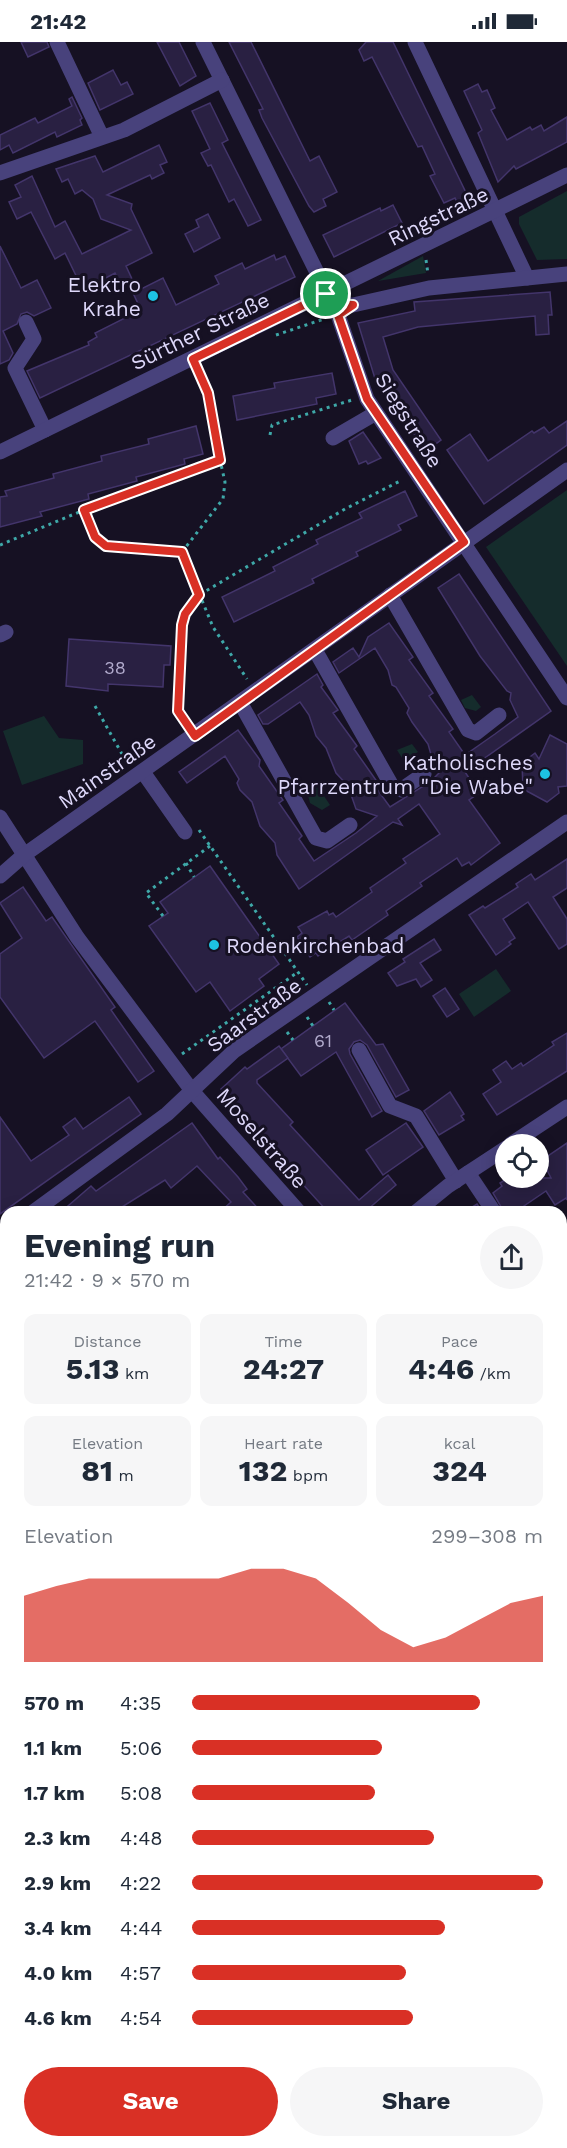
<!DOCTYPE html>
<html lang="en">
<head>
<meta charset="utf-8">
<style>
	:root { --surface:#fff; --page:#f6f6f7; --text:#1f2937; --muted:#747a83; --accent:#d93025 }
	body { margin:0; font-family:"Work Sans",sans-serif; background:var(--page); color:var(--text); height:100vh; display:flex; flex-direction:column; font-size:22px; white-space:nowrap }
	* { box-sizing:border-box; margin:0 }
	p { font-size:20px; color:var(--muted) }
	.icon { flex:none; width:33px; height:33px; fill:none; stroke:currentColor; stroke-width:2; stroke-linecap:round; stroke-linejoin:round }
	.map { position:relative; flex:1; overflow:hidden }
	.side { position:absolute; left:0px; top:1164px; width:567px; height:942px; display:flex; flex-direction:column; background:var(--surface); border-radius:18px 18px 0 0; box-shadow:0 3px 15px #0003 }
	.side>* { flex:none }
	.fabs { position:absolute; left:495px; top:1092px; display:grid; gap:12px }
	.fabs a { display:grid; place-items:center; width:54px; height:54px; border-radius:50%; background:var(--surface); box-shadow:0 3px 15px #0003; font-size:30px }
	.pin { position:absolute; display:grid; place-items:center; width:51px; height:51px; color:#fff; margin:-26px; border:3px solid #fff; border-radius:50%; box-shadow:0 2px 6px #0007 }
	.round { display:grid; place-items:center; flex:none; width:63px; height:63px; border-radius:32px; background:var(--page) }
	.headline { display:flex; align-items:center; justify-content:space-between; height:102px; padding:0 24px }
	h1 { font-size:33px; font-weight:700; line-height:45px }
	.stats { display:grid; grid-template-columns:repeat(3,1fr); gap:9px; height:102px; padding:6px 24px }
	.stats div { display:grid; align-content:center; border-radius:12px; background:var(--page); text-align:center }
	.stats b { font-size:30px; font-weight:700 }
	.stats small { font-size:16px; font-weight:400 }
	.stats p { font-size:16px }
	.chart { height:168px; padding:12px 24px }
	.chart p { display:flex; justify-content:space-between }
	.chart svg { width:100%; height:108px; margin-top:6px; fill:var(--accent); opacity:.7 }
	.action { display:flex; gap:12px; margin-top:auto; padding:12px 24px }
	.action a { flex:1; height:69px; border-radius:36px; background:var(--accent); color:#fff; font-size:24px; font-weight:700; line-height:69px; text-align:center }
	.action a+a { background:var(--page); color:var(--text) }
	ul { padding:0 24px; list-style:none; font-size:20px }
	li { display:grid; grid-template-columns:96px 72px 1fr; align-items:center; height:45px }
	li i { height:15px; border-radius:8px; background:var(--accent) }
	.status { display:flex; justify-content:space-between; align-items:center; height:42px; padding:0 30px; background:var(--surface); direction:ltr }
	.status svg { height:16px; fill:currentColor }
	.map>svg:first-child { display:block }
</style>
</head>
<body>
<div class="status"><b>21:42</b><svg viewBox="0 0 49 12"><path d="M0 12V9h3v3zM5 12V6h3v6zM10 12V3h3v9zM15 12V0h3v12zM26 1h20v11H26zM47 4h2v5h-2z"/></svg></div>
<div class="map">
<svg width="567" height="2106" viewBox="0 0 567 2106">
	<rect width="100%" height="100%" fill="#161123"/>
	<g fill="#152c2c">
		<path d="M567,149V217L537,218L519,182V175Z"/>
		<path d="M423,214L426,231L378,239Z"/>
		<path d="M567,448V624L486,505Z"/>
		<path d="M472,653L481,665L476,669L465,666L461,658Z"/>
		<path d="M44,674L59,696L83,698V722L22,743L3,689Z"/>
		<path d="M412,702L418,710L404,719L397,708Z"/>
		<path d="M318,745L330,763L322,768L310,761L307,750Z"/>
		<path d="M496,927L511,949L474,975L459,952Z"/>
		<path d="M0,1251L6,1258V1698L0,1707V1466L5,1459L0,1454Z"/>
		<path d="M6,1764V2100H561V1769L567,1773V2106H0V1774Z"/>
	</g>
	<g fill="#292042" stroke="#43356b" stroke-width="1.5">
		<path d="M21,0H47L49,5L28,15Z"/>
		<path d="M157,0H179L196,34L180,44Z"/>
		<path d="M229,0H251L310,119L319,114L337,150L323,157L326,164L314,170L309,164L262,76L259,68L263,67Z"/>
		<path d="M366,0H393L471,161L460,167L455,156L444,161L430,134L435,132L422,104L418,105L372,15L364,19L359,8Z"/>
		<path d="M113,28L121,43L127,40L133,52L100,68L88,41Z"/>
		<path d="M478,42L482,50L487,48L495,66L491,68L507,98L530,85L532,88L541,83L544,89L567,75V100L516,127L514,124L498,140L478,91L482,88L464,49Z"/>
		<path d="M72,55L82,76L80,78L82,83L57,95L55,90L13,111L9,103L0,108V93L35,76L38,81L72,64L69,57Z"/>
		<path d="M210,61L228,98L222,101L261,178L248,184L234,157L229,160L211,123L208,124L201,111L210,107L192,69Z"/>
		<path d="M159,103L167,120L160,123L164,131L152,137L150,133L107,153L132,162L131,167L152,211L126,224L132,237L121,243L115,231L83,248L65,211L55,217L31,170L17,177L9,160L21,155L15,143L32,134L55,185L65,179L82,212L131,188L101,177L93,157L82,148L75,152L68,137L62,140L56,127L95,114L103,130Z"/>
		<path d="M393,163L402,181L334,215L323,193L380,166L381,169Z"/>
		<path d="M208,172L220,196L194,210L185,192L199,185L196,178Z"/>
		<path d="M0,204L21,246L37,238L51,266L34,274L27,270L21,272L17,282L3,289L13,311L9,318L0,322Z"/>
		<path d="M274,213L276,218L285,214L295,235L40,356L27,329L89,303L88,300L97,295L95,291L141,268L133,251L163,236L176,263L219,242L215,234L242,221L245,227Z"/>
		<path d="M550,250L552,273H548L549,292L536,293L535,274L418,285L383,295L393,328L441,398L426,409L376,340L358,281L415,269L414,260Z"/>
		<path d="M332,331L336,352L316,356L317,362L237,378L233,354L275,346L274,341Z"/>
		<path d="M567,379V403L484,462L447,408L470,392L488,419L532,389L534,391L544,385L549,391Z"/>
		<path d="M196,384L203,412L184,417L185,422L136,435L137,439L88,452L89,457L40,470L42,474L0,485V455L7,454L5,449L54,436L53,432L102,419L101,414L149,402L148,397Z"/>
		<path d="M363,390L381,416L368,422L366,419L359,422L349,399Z"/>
		<path d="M405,449L417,474L398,483L401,488L356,510L358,514L312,537L314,541L234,580L222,555L275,529L273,525L318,502L316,498L362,476L359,471Z"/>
		<path d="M459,532L551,669L465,730L479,751L469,758L500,801L471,823L469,820L462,824L457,816L420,841L422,844L386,869L388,873L352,898L349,894L318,914L316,911L310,915L297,895L302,891L298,885L327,869L329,873L333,871L336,875L372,850L370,846L406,821L403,817L440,792L419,762L398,777L402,783L393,780L299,847L277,813L275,801L260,784L252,760L240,748L237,741L239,737L225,714L187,741L179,730L238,688L260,718L259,724L283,758L279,761L302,794L299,797L314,819L356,791L377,774L356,767L348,744L336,731L326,706L316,694L309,673L300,660L268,682H263L258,673L317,632L323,643L321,645L338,668L333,671L357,704L354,707L378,741L374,743L390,765L430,740L443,727L432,716L428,702L412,680L407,671L409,666L396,645L392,643L388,628L375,606L339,631L333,620L353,606L359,615L368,595L389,581L413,615L409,618L433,651L429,654L453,687L449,690L465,713L495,692L518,675L510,658L511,651L507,649L480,614L438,546Z"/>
		<path d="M69,597L171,604L170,623H164L163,645L108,642V649L66,644Z"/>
		<path d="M550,693L567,702V744L558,745L559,751L547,760L523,747L522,721L535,711L539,717Z"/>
		<path d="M567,817V846L553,855L567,877V902L559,907L528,860L503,877L515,896L509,900L511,902L496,913L469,873L483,864L485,866L518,845L516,842L531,832L535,838Z"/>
		<path d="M210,824L279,922L259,937L264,944L230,969L210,940L196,950L149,884L168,871L160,860Z"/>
		<path d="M23,845L46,879L52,875L115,965L111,968L154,1029L138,1040L95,979L44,1016L0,955V912L22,896L0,861Z"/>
		<path d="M434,897L441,908L420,921L432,938L421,945L416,937L397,944L388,931L405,920L403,917Z"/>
		<path d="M445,946L459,967L447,975L433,954Z"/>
		<path d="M345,961L376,1003L383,1002L409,1048L396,1055L367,1003L360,998L354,1000L349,1007L350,1012L382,1069L372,1075L336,1010L301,1034L281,1007Z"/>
		<path d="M567,991V1029L497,1073L483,1052L501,1040L493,1028L506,1019L512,1027L521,1021L523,1024L554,1003L552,1000Z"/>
		<path d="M279,1004L288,1016L257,1038V1041L293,1080L290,1083L359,1158L388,1133L396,1143L367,1168L369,1170H328L268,1104L270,1101L221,1047L245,1025L247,1027Z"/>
		<path d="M450,1050L464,1072L461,1074L464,1078L439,1093L424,1069Z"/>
		<path d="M129,1055L141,1072L0,1172V1075L31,1119L69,1093L63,1085L75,1076L83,1087Z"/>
		<path d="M192,1081L218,1117L220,1115L238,1135L247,1147L243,1150L261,1170H220L231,1160L197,1124L171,1146L165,1138L114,1170H61L91,1144L96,1149Z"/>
		<path d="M406,1081L423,1105L383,1133L366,1108Z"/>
		<path d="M567,1101V1158L566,1156L555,1163L546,1149L515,1170H504L493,1151L502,1144L500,1141L508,1136H551L542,1118Z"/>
		<path d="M477,1162L482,1170H464Z"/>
	</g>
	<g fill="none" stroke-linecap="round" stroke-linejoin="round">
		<g stroke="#3ea8a8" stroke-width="3" stroke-dasharray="3 4.5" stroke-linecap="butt">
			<path d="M426,218L428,232"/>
			<path d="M276,293L324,277"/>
			<path d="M270,393L272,383L352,358"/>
			<path d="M84,468L95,495L106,504L182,510"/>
			<path d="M0,503L84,468L220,418L208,351L198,329"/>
			<path d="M182,510L213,585L247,637"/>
			<path d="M182,510L223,457L225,440L220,418"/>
			<path d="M95,664L127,721"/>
			<path d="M186,680L179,669C180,632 172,582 199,553L345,467L402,438"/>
			<path d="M199,788L307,943"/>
			<path d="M186,821L194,835"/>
			<path d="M163,874L146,851L210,804"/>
			<path d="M329,960L334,968"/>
			<path d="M307,975L313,984"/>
			<path d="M287,990L293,998"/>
			<path d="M182,1012L298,930"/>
			<path d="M0,1370L6,1377"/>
			<path d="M0,1462L6,1468"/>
			<path d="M0,1527L6,1520"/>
			<path d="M561,1873L567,1874"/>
			<path d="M0,1965L6,1973"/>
			<path d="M0,2035L6,2025"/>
			<path d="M108,2100L113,2106"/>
		</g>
		<g stroke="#48427c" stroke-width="15">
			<path d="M57,0L102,95"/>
			<path d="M203,0L338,273L367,357L567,656"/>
			<path d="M415,0L527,236"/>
			<path d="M0,131L124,88L222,38"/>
			<path d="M329,254L340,263H353L429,246L567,232"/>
			<path d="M26,280L34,297L15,326L45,388"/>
			<path d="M333,396L376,371"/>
			<path d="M0,410L567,133"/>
			<path d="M390,553L468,688L476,691L499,673"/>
			<path d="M0,593L6,590"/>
			<path d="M315,608L392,744L401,748L424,732"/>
			<path d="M241,662L316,796L327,799L350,783"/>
			<path d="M143,730L185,790"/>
			<path d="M0,775L77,895L193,1050L299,1170"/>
			<path d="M0,834L24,813L567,428"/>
			<path d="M359,1008L390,1064L416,1074L456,1139"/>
			<path d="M511,1102L567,1065"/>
			<path d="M468,1131L494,1170"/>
			<path d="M33,1170L167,1072L234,1009L567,780"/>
			<path d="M416,1170L448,1144L506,1106"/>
			<path d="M0,1195L6,1190"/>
			<path d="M0,1228L6,1234"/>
			<path d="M561,1371L567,1367"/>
			<path d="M561,1671L567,1664"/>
			<path d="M0,1740L6,1731"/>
			<path d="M561,1746L567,1750"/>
		</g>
	</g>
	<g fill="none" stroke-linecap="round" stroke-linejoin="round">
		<g stroke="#fff" stroke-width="12">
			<path id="route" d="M326,252L340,263H353L338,273L367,357L464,500L195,694L178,669L182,583L185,572L199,553L182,510L106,504L95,495L84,468L220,418L208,351L193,317Z"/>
		</g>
		<use href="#route" stroke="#d93025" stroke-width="8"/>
	</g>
	<g fill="#1dc2e2" stroke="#161123" stroke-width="2">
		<circle cx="153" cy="254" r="6"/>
		<circle cx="545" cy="732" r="6"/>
		<circle cx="214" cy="903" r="6"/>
	</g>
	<g text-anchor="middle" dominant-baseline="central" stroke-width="6" stroke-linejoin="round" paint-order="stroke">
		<g font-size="18" fill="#b1aacc">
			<text x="115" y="625">38</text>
			<text x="323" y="998">61</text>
		</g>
		<g font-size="21" fill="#ded8fa" stroke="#161123">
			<text transform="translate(438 174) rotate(-26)">Ringstraße</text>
			<text transform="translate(200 289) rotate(-26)">Sürther Straße</text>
			<text transform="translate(409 378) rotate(58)">Siegstraße</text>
			<text transform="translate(107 729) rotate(-35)">Mainstraße</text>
			<text transform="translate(254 973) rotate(-36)">Saarstraße</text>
			<text transform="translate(262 1096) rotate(49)">Moselstraße</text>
		</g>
		<g font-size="21" fill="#ded8fa" stroke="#161123" text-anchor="end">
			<text x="141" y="242">Elektro<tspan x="141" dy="24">Krahe</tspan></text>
			<text x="533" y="720">Katholisches<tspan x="533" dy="24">Pfarrzentrum "Die Wabe"</tspan></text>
			<text x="226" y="903" text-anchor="start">Rodenkirchenbad</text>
		</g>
	</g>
</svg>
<div class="fabs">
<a><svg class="icon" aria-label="locate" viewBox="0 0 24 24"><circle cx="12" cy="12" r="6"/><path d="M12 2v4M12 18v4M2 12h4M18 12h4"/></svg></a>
</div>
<div class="pin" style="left:326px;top:252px;background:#1e9e55"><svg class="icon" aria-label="arrive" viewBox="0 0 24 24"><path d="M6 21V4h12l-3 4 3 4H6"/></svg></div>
<section class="side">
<div class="headline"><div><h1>Evening run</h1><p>21:42 · 9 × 570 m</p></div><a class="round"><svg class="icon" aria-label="share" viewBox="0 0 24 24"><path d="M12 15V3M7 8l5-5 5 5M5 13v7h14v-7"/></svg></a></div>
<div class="stats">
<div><p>Distance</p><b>5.13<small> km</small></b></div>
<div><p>Time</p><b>24:27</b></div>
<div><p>Pace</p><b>4:46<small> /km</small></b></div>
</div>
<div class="stats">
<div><p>Elevation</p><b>81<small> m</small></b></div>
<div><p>Heart rate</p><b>132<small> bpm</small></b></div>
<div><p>kcal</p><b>324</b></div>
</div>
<div class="chart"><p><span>Elevation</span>299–308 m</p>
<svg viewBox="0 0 160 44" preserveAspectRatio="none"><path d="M0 44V17L10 13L20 10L30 10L40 10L50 10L60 10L70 6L80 6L90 10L100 20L110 31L120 38L130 34L140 27L150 20L160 17V44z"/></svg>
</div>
<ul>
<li><b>570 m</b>4:35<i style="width:82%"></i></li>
<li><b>1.1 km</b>5:06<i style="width:54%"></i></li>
<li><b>1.7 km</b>5:08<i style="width:52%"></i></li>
<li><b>2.3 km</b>4:48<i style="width:69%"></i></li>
<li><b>2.9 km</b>4:22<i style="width:100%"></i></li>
<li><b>3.4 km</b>4:44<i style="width:72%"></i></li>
<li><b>4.0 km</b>4:57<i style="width:61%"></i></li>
<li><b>4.6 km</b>4:54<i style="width:63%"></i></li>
</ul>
<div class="action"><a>Save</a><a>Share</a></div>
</section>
</div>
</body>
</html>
